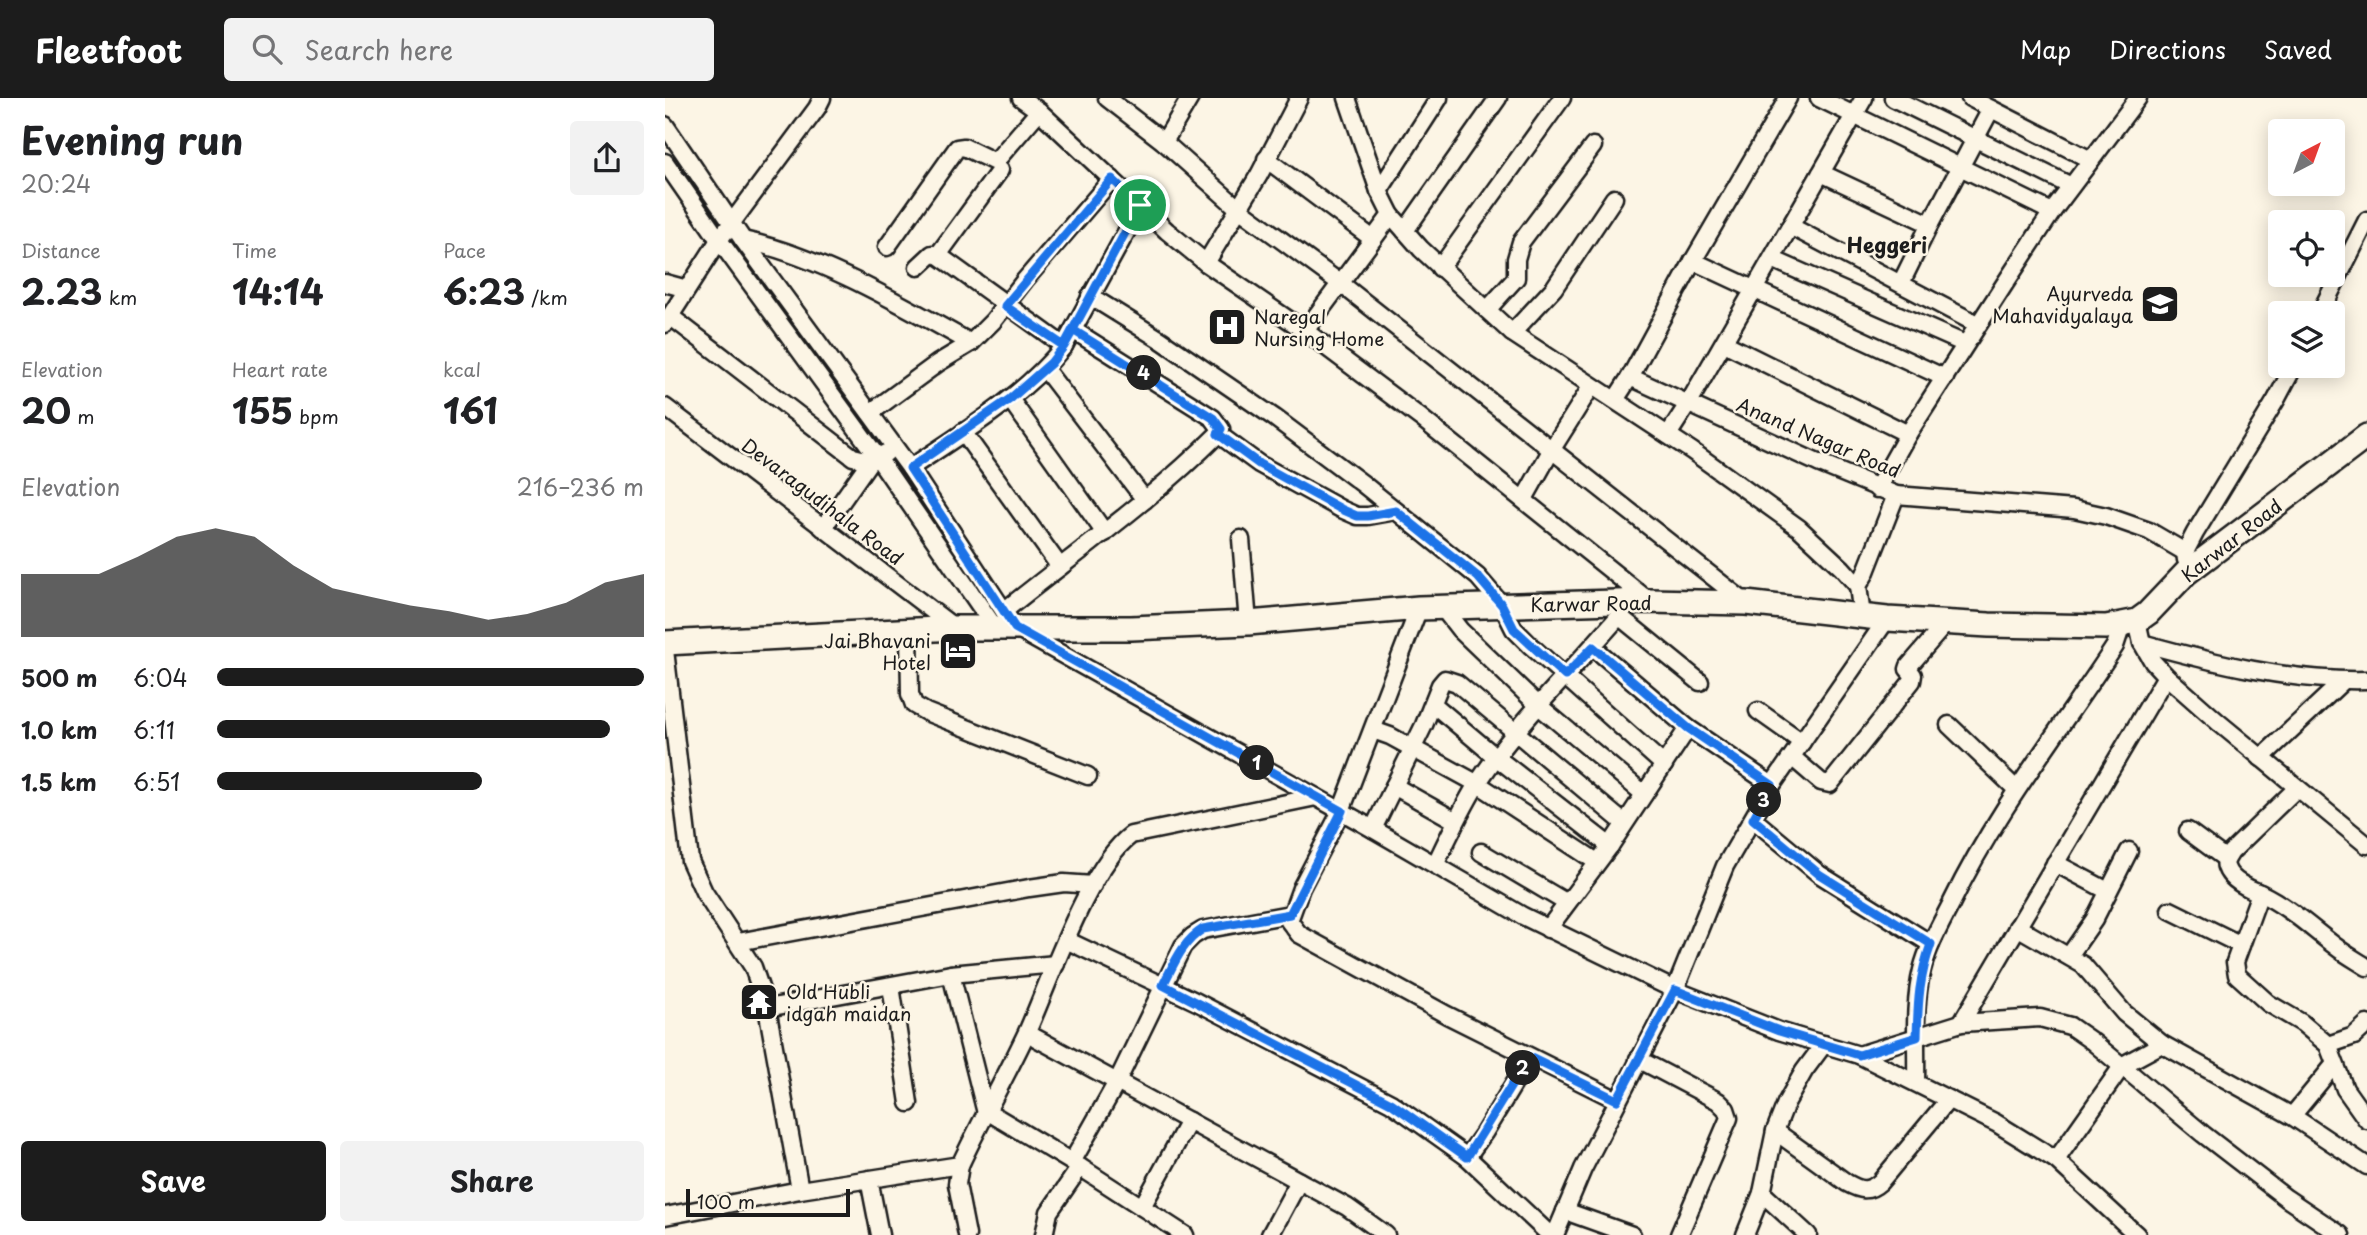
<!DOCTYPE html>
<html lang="en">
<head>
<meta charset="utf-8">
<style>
	:root { --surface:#fff; --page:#f2f2f2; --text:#202124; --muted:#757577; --accent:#1c1c1c }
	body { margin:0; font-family:"Playpen Sans",sans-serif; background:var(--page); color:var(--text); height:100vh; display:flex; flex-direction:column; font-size:26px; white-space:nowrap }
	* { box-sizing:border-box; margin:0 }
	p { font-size:23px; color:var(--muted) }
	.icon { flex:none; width:38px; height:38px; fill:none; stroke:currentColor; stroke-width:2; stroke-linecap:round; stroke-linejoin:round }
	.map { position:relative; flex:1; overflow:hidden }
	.details { display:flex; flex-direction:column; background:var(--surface); width:665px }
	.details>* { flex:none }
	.needle { width:46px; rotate:41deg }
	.buttons { position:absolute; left:1603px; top:21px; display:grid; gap:14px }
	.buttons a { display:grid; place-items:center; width:77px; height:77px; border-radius:7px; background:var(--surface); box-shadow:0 4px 18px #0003; font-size:35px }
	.scale { position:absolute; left:21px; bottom:18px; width:164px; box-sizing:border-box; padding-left:7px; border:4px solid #1c1c1c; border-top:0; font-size:19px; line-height:24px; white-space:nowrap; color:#1c1c1c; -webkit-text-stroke:5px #fcf5e5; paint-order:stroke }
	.pin { position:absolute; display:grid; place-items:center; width:60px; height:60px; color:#fff; margin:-30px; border:4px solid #fff; border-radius:50%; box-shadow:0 2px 7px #0007 }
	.km { position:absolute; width:35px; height:35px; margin:-18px; border-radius:50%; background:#222; color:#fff; font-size:19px; line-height:35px; text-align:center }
	.round { display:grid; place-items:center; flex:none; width:74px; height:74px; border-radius:7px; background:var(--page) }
	.head { display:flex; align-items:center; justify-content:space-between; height:119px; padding:0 21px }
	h1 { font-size:38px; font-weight:700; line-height:52px }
	.figures { display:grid; grid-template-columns:repeat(3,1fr); gap:10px; height:119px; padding:7px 21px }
	.figures div { display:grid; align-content:center }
	.figures b { font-size:35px; font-weight:700 }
	.figures small { font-size:19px; font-weight:400 }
	.figures p { font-size:19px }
	.chart { height:196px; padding:14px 21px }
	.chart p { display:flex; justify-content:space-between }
	.chart svg { width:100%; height:126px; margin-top:7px; fill:var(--accent); opacity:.7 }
	.button { display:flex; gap:14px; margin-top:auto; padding:14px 21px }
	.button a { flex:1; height:80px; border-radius:7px; background:var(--accent); color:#fff; font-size:28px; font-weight:700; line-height:80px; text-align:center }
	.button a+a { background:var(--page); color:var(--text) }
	ul { padding:0 21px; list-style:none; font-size:23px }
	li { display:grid; grid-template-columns:112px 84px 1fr; align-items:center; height:52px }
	li i { height:18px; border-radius:9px; background:var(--accent) }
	header { display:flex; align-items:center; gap:42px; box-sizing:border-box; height:98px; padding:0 35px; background:var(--accent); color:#fff }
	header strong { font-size:33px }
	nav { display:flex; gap:38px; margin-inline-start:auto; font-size:24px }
	.search { width:490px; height:63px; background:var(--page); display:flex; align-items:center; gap:18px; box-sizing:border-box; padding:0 24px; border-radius:7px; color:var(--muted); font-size:26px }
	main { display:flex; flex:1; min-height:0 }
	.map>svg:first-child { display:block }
</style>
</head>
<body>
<header>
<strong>Fleetfoot</strong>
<div class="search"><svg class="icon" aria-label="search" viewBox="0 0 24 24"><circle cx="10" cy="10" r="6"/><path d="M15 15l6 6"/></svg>Search here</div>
<nav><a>Map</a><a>Directions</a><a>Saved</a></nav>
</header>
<main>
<section class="details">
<div class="head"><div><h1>Evening run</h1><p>20:24</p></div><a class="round"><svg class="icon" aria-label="share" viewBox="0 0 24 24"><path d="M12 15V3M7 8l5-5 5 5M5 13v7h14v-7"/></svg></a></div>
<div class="figures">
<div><p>Distance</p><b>2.23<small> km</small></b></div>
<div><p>Time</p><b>14:14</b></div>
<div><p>Pace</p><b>6:23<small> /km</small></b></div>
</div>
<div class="figures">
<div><p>Elevation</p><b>20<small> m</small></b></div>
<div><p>Heart rate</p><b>155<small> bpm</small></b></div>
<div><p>kcal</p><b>161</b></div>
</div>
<div class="chart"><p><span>Elevation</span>216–236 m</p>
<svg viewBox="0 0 160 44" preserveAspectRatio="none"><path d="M0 44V22L10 22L20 22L30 16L40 9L50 6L60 9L70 19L80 27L90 30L100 33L110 35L120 38L130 36L140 32L150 25L160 22V44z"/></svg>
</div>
<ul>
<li><b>500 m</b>6:04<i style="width:100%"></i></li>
<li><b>1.0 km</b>6:11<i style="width:92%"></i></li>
<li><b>1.5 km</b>6:51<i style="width:62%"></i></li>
</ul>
<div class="button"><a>Save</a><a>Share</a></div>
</section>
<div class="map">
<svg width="1702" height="1137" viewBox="0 0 1702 1137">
	<rect width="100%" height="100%" fill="#fcf5e5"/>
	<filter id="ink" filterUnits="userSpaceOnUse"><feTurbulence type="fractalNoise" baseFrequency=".0143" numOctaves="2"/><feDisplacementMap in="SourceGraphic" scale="14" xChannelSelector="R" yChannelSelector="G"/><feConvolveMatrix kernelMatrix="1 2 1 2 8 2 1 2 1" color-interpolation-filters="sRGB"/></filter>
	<g filter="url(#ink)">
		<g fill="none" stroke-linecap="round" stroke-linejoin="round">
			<g stroke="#1c1c1c" stroke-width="21">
				<g id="minor">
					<path d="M356,0L374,13L502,133L541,165L640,233L756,320L984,503"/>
					<path d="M442,0L499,44L574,111L675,185L1081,505"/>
					<path d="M682,0L714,93L726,117L756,151L847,235L1027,353L1134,430L1177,470L1193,488L1197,518"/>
					<path d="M1154,0L1387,114"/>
					<path d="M1228,0L1406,88"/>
					<path d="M1305,0L1426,62"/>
					<path d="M0,27L78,142L245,370L350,530L708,731L858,818L1010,892L1114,933L1194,957L1331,1025L1391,1062L1472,1137"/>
					<path d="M499,44L525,0"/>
					<path d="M601,61L708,141"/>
					<path d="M0,64L54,142L213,360L330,530"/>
					<path d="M1156,75L1265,126L1236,185"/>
					<path d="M714,93L774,0"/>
					<path d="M1265,126L1326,11"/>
					<path d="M1125,128L1312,226"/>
					<path d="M740,133L833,0"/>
					<path d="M78,142C155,158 237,207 306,245"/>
					<path d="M222,149L292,50L299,49L330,64L374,13"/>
					<path d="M273,157L335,72"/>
					<path d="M1107,161L1300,246"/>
					<path d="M1028,163L1280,280"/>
					<path d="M541,165L594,77L634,0"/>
					<path d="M253,169L267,156L273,157L399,248"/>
					<path d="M775,170L897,0"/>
					<path d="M0,185L22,191"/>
					<path d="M425,198L496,242L610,320L698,386L813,479L837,507L849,531L866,548L999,667"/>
					<path d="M822,212L851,180V161L856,144L928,48"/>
					<path d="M1655,215L1702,122"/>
					<path d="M5,218L188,359L205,363L221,355"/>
					<path d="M0,226L54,142L152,10L157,0"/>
					<path d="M640,233L726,117"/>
					<path d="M847,235L889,190L949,100"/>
					<path d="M1059,245L1243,336"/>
					<path d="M380,271L480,402"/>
					<path d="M965,279L1028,163L1123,0"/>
					<path d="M345,301L440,435"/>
					<path d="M950,302L965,279L1153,365L1231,397L1409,411L1441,418L1484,433L1520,454"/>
					<path d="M0,309L290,530"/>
					<path d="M205,315L273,265L306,245L328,223L360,182L447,81"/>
					<path d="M298,334L395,469"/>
					<path d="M553,336L594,366L676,411L692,418H703L731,413"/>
					<path d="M1003,337L1023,306L1199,0"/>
					<path d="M245,370C299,334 358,299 399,248L476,107"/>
					<path d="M1212,391L1243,336L1339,187L1387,114L1473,0"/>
					<path d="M859,401L887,351L926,289"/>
					<path d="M158,430L205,363"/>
					<path d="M576,441L583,525"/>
					<path d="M1521,462L1520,454L1530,435L1611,302L1629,268"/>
					<path d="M1193,488L1200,476L1231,397"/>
					<path d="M777,509L795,532L874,608L979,696"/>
					<path d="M754,510L676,713L636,790L624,823L634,836L782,917L952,1002"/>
					<path d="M339,513C411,455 487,402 553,336L556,331L548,320L408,232"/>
					<path d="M954,518L1035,584"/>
					<path d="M1472,523L1477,545L1488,564L1501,578L1553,624L1702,747"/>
					<path d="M244,532L245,596L249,607L261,614L423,678"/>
					<path d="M1477,545C1549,565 1626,584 1702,582"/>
					<path d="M928,549L1023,630L1107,687"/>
					<path d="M0,552L25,763L39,794L88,869L102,910L135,1092"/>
					<path d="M768,606L832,660L945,748"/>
					<path d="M1093,613L1137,644"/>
					<path d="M1284,627L1351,691"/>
					<path d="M708,632L725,638L813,686L932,764"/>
					<path d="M1127,659L1156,684L1165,686L1247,583L1248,577L1243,571L1244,568L1281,525"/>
					<path d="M1596,660L1678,583"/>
					<path d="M729,688L791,723"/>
					<path d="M1632,690L1566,754C1563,759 1559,764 1561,769C1565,782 1584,791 1595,795C1624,809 1645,829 1670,848C1680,856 1691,862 1702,869"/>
					<path d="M1088,721L1154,776L1266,846"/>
					<path d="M708,731L759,627L775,587L780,581L792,585L959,725"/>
					<path d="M1523,733L1561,761"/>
					<path d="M816,754L902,805"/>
					<path d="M1390,765L1443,793"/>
					<path d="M770,767C783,740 796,712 812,686C852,625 907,573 954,518L963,504"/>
					<path d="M1595,795L1570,864L1572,877L1603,905L1637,925L1663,947L1680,991L1702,1022"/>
					<path d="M1505,812L1576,847"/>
					<path d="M1352,829L1418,867L1459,915L1497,946L1627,1018L1702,1068"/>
					<path d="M883,831L945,748L1023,630"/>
					<path d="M401,842L532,904L726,1005L802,1059L885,1137"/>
					<path d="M73,844L364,790L399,785L428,787"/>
					<path d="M1404,858L1429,822L1464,753"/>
					<path d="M286,876L321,1015"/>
					<path d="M226,888L244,1005"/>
					<path d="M102,910L286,876L391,866"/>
					<path d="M1296,925L1501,578"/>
					<path d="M371,940L682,1109L721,1137"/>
					<path d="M1663,947L1689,938L1702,926"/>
					<path d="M1194,957L1296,925L1375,920L1405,928L1428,944L1538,1036L1621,1100L1676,1137"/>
					<path d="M973,961L1053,1003L1061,1011L1064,1020L1014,1137"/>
					<path d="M1251,984C1252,947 1248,908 1257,872C1263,848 1276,826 1287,804C1331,713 1395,632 1450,548L1457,527"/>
					<path d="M330,1018L415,1069L520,1137"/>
					<path d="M1627,1018L1669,967"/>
					<path d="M1110,1033L1182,1085C1195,1092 1203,1095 1215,1084L1284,1001"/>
					<path d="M802,1059L819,1035L865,959"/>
					<path d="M1391,1062L1458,967L1497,946"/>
					<path d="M407,1064L452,984L518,848L528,838L538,832L625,816"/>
					<path d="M204,1081L215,1137"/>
					<path d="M1097,1095L1143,1137"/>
					<path d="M477,1109L524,1023"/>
					<path d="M900,1113L967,1137"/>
					<path d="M0,1118L135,1092L295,1067"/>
					<path d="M302,1137L292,1086L295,1067C316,1022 341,979 362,934C385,883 423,769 466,737L651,699"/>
					<path d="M379,1137L384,1114L415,1069"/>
					<path d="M605,1137L634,1083"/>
					<path d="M890,1137L918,1071L1010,892L1060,768L1107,687L1222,521"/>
					<path d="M1080,1137L1097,1095L1110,1033L1121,1005L1139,973L1159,946"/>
				</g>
			</g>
			<g stroke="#1c1c1c" stroke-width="28">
				<path id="highway" d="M0,545L290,530H466L583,525L754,510L984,503L1081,505L1222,521L1324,527L1441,529L1472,523L1483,515L1521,475L1702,338"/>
			</g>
			<use href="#minor" stroke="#fcf5e5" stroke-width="16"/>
			<use href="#highway" stroke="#fcf5e5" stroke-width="23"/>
		</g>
	</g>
	<g fill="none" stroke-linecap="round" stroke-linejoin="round" filter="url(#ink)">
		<g stroke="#fff" stroke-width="14">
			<path id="route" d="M475,107L399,248L386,265L345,301L245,370L350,530L677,713L625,816L538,831C517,844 509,866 498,887L726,1005L802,1059L864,959L952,1002L1010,892L1114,933L1194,957L1252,939C1253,902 1254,880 1266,846L1154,776L1088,721L1107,687L1023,630L928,549L900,578L849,531L837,507L813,479L731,413L703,418H692L676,411L594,366L553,336L556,331L548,320L408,232L399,248L340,208L447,81L475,107"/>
		</g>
		<use href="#route" stroke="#1a73e8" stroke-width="9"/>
	</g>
	<defs>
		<g id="university-square" transform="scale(2.0125)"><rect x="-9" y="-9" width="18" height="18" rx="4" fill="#1c1c1c" stroke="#fcf5e5"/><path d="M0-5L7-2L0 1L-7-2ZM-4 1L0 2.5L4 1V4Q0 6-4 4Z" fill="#fff"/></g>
		<g id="hospital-square" transform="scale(2.0125)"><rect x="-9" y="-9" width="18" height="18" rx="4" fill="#1c1c1c" stroke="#fcf5e5"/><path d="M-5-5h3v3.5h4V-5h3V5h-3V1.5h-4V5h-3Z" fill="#fff"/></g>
		<g id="hotel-square" transform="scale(2.0125)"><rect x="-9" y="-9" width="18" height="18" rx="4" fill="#1c1c1c" stroke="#fcf5e5"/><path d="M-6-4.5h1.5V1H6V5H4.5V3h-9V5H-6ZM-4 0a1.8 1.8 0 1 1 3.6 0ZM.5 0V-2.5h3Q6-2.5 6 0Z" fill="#fff"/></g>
		<g id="temple-square" transform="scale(2.0125)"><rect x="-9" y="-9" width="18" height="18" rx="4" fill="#1c1c1c" stroke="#fcf5e5"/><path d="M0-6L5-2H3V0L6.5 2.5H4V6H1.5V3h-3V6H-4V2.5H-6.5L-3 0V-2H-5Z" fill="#fff"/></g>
	</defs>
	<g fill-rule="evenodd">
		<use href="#university-square" x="1495" y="206"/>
		<use href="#hospital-square" x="562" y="229"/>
		<use href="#hotel-square" x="293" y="553"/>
		<use href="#temple-square" x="94" y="904"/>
	</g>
	<g text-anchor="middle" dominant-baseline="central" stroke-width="5" stroke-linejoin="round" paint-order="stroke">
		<g font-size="19" fill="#1c1c1c" stroke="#fcf5e5" text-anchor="end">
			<text x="1468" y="195">Ayurveda<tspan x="1468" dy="22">Mahavidyalaya</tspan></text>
			<text x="589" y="218" text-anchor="start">Naregal<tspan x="589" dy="22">Nursing Home</tspan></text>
			<text x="266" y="542">Jai Bhavani<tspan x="266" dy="22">Hotel</tspan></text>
			<text x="121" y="893" text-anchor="start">Old Hubli<tspan x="121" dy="22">idgah maidan</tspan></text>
		</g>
		<g font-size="19" fill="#1c1c1c" stroke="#fcf5e5">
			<text transform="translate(1154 339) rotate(23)">Anand Nagar Road</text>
			<text transform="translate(158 403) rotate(37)">Devaragudihala Road</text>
			<text transform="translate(1566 442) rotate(-38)">Karwar Road</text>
			<text transform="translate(926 505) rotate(-1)">Karwar Road</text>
		</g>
		<g font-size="21" font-weight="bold" fill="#1c1c1c" stroke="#fcf5e5">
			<text x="1222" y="146">Heggeri</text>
		</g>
	</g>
</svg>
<div class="buttons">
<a><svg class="needle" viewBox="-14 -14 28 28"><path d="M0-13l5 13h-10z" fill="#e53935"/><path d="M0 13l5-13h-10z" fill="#757577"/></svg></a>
<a><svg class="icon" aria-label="locate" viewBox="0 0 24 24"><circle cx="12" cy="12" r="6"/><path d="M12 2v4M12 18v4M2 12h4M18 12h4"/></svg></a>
<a><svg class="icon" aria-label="layers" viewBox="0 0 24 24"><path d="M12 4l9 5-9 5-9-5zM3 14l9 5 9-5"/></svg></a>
</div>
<div class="scale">100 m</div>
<div class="pin" style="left:475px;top:107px;background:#1e9e55"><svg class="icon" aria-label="arrive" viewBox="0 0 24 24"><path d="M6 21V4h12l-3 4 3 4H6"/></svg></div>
<b class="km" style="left:592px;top:665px">1</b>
<b class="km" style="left:858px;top:970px">2</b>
<b class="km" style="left:1099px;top:702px">3</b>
<b class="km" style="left:479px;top:275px">4</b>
</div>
</main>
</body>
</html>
